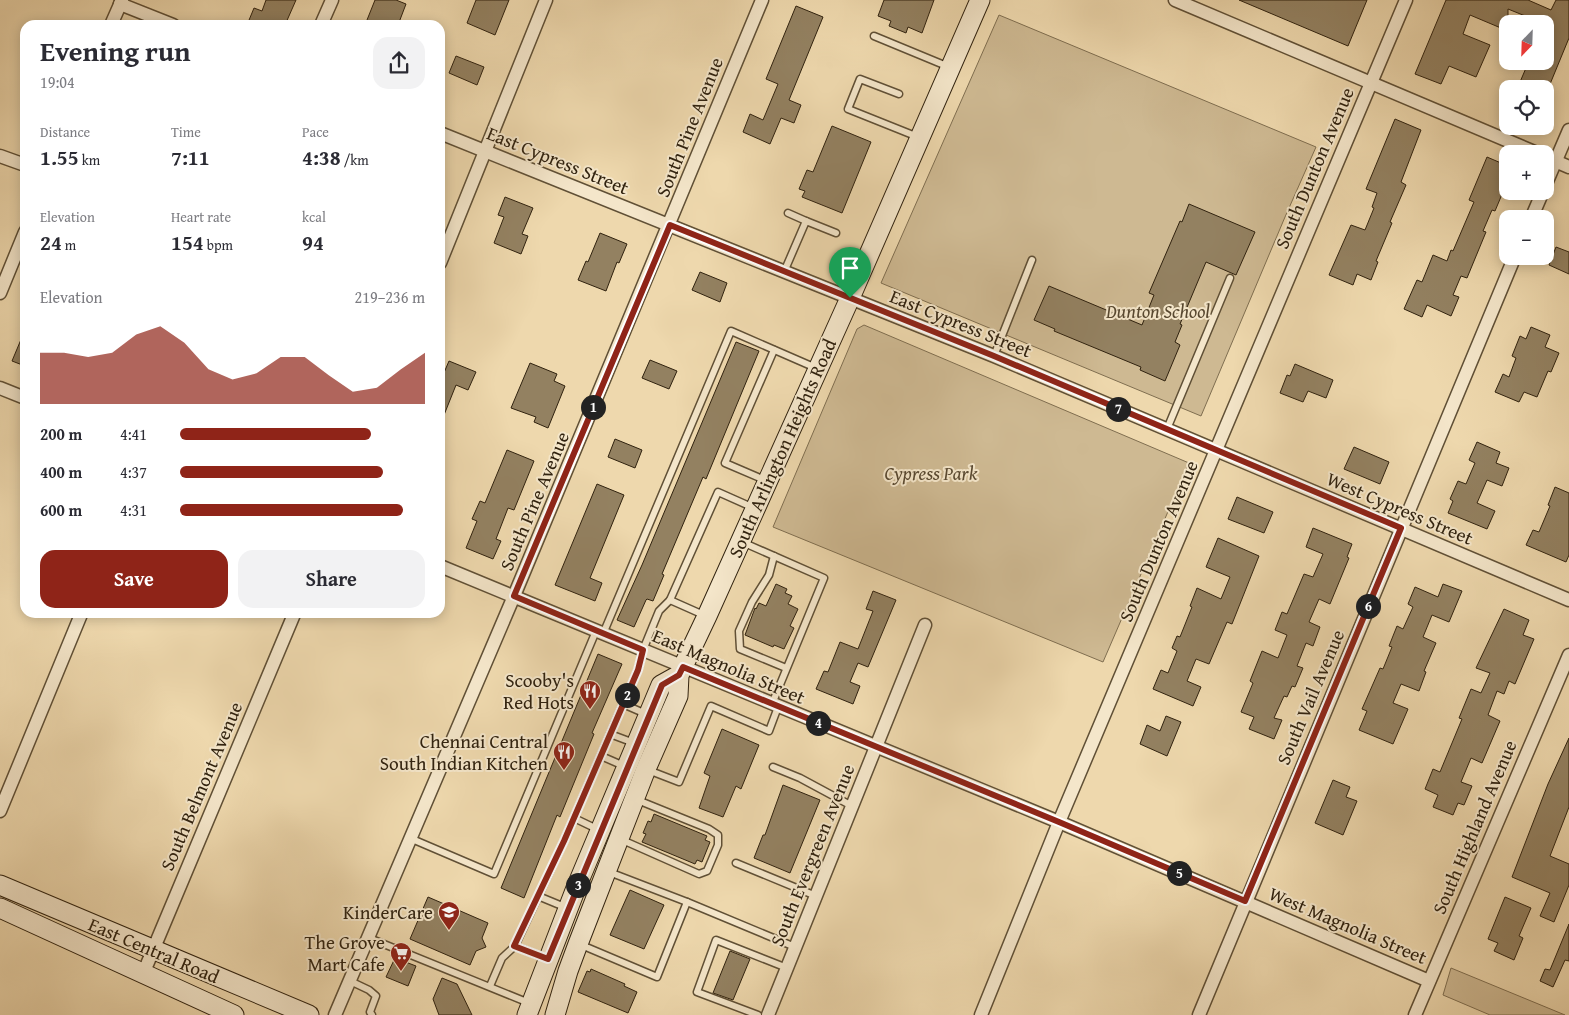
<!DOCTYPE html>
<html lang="en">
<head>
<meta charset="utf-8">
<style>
	:root { --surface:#fff; --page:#f2f2f3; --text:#2b2b33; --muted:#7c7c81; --accent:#8f2418 }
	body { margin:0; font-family:"Gentium Book Plus",serif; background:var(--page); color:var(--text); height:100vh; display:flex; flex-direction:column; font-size:19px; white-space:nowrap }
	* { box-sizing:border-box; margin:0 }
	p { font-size:16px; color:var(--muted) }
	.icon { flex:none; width:28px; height:28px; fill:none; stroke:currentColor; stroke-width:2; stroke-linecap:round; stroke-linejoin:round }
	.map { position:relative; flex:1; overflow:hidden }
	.sheet { position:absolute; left:20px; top:20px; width:425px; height:598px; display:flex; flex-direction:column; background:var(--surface); border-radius:15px; box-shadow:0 2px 12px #0003 }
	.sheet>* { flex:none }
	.needle { width:32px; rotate:203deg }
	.fabs { position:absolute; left:1499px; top:15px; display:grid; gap:10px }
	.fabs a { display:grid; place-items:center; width:55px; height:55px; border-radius:10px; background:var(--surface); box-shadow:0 2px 12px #0003; font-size:25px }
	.pin { position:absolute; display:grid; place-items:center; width:42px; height:42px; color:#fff; margin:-51px -21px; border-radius:50% 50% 50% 0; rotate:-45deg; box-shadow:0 0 5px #0007 }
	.pin .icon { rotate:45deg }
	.km { position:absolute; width:25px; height:25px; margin:-12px; border-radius:50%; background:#222; color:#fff; font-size:14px; line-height:25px; text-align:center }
	.round { display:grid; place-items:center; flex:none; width:52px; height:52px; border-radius:15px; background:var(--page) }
	.summary { display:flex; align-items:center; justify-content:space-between; height:85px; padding:0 20px }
	h1 { font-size:28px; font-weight:800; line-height:38px }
	.metrics { display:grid; grid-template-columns:repeat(3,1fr); gap:8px; height:85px; padding:5px 20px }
	.metrics div { display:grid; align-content:center }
	.metrics b { font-size:21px; font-weight:800 }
	.metrics small { font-size:14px; font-weight:400 }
	.metrics p { font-size:14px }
	.chart { height:140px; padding:10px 20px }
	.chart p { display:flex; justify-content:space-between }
	.chart svg { width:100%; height:90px; margin-top:5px; fill:var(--accent); opacity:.7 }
	.button { display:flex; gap:10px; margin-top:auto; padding:10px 20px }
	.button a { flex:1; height:58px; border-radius:15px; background:var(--accent); color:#fff; font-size:20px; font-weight:800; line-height:58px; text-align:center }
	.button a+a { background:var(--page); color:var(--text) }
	ul { padding:0 20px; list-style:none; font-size:16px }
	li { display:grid; grid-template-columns:80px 60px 1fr; align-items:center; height:38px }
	li i { height:12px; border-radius:6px; background:var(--accent) }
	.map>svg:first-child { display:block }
</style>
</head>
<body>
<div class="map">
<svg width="1569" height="1015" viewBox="0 0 1569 1015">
	<rect width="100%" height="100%" fill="#eed8ad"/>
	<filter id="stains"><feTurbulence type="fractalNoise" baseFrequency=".004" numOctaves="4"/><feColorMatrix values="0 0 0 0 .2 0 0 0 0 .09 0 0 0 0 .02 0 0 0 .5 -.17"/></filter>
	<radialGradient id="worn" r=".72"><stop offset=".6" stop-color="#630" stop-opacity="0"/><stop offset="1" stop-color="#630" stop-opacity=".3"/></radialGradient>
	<g fill="#ceb992" stroke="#7f6e50">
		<path d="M999,15L1316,147L1285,217L1201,416L881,283Z"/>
		<path d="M864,325L1189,463L1103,662L773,527L857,329Z"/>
		<path d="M1451,968L1565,1015H1490L1443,995Z"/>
	</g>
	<g fill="#938161" stroke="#30220f">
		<path d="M266,0H296L285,25H247L254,8L262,11Z"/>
		<path d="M375,0H396L406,4L398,25H365Z"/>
		<path d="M476,0H509L495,35L467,23Z"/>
		<path d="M884,0H934L922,33L908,27L906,33L889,26L891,21L878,16Z"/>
		<path d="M1239,0H1367L1348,46Z"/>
		<path d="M1446,0H1528L1551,10L1556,0H1569V38L1548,89H1517L1529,61H1545V24L1508,9V31L1470,15L1463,34L1490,45L1476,77L1449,66L1441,84L1415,74Z"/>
		<path d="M796,6L823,17L789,100L801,105L794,123L781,118L770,144L743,132L750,114L763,120L778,84L766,79Z"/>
		<path d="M456,56L484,67L477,85L449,73Z"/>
		<path d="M1395,119L1421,130L1401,182L1406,185L1390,222L1392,223L1376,261L1378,262L1371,280L1357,274L1353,285L1329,275L1351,225L1365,230L1374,208L1372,207L1377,193L1366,189Z"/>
		<path d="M832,126L871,142L842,213L802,197L805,191L799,189L807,170L813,172Z"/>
		<path d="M1487,157L1508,166V180L1495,211L1492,210L1483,231L1486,232L1467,278L1461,276L1453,295L1459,297L1451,316L1427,305L1422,317L1404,309L1417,280L1422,282L1433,255L1447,261L1451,250L1453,251L1474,202L1469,200Z"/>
		<path d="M505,197L533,208L522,234L528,236L521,254L494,243L504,217L498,215Z"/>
		<path d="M1189,204L1255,232L1236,275L1206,262L1180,324L1182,325L1175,342L1180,345L1165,381L1140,370L1141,367L1054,331L1055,329L1034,320L1049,286L1142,325L1154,295L1149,293L1180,221L1182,222Z"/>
		<path d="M600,233L627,244L619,263L617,262L606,291L578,280L586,261L588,262Z"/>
		<path d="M1556,247L1569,252V274L1549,265Z"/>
		<path d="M700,272L727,283L720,302L692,290Z"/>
		<path d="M1531,327L1550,335L1545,347L1559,353L1551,372L1548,371L1537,397L1524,392L1519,402L1495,392L1503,374L1509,377L1516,358L1512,356L1520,336L1526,339Z"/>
		<path d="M25,330V366L12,361Z"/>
		<path d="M736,342L759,351L706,479L703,477L662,574L664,575L653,601L647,599L646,600L634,627L617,620L642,565Z"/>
		<path d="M650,360L677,371L669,389L642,378Z"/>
		<path d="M449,361L476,372L468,390L456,385L440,425V382Z"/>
		<path d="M530,363L557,374L554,381L565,386L548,428L534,422L536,417L511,408Z"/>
		<path d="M1295,364L1333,380L1326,398L1308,391L1303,402L1280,393L1287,375L1290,376Z"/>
		<path d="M615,439L642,450L635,468L608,457Z"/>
		<path d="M1477,442L1500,452L1496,463L1509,468L1502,486L1487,480L1477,503L1495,511L1487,529L1448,513L1453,501L1450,499L1458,481L1466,484L1475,463L1469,460Z"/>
		<path d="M1354,447L1389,462L1380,484L1344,469Z"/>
		<path d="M507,450L534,461L514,510L508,508L496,539L501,541L493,559L466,548L477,521L472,519L480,501L485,503Z"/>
		<path d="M597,484L624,495L590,578L602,583L595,601L555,585Z"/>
		<path d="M1555,487L1569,493V555L1566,562L1526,545L1533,530L1539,532L1550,506L1548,505Z"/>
		<path d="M1237,497L1273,512L1264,533L1228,519Z"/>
		<path d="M1313,528L1352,544L1347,557L1349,558L1330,604L1319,599L1309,622L1320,627L1313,646L1306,643L1297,666L1303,668L1295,687L1292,686L1287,697L1284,696L1274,718L1282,720L1274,739L1249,729L1254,717L1241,712L1253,683L1250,681L1262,651L1278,658L1287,635L1275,630L1282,612L1287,614L1304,574L1313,577L1323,554L1306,547Z"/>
		<path d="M1218,538L1259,556L1232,624L1227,622L1209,664L1196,659L1187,681L1201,687L1193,706L1153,689L1161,670L1168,673L1177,651L1172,648L1177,636L1180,637L1192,607L1190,606L1197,588L1221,599L1230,577L1206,567Z"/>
		<path d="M776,584L787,589L785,593L792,596L788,604L798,609L790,626L794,628L784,649L774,645L773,647L745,635L755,608L756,609L759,603L766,606Z"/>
		<path d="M1443,584L1462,591L1449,622L1432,615L1423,637L1436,643L1424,671L1426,672L1419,691L1401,684L1393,703L1408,709L1393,744L1359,730L1367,711L1362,709L1380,668L1383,669L1392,647L1389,646L1397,626L1403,629L1413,607L1408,604L1415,587L1438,597Z"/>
		<path d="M873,591L896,600L868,667L858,663L850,682L860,686L853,704L816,689L824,671L828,672L840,642L858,649L873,611L866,609Z"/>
		<path d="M1504,609L1529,620L1523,635L1534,639L1515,684L1509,681L1504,694L1497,691L1488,715L1500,721L1482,763L1471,758L1461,782L1472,786L1464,805L1458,803L1453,815L1433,807L1438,795L1425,789L1433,769L1440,772L1462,719L1459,718L1471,689L1481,693L1490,673L1476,668Z"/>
		<path d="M598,654L622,664L592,733L594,734L560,817L557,815L524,898L501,888Z"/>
		<path d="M1166,716L1181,722L1167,756L1140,744L1147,725L1160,731Z"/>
		<path d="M722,729L759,745L741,789L736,786L723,817L699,808L710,776L704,773Z"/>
		<path d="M1569,738V807L1550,856L1569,864V885L1554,922L1540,916L1550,893L1512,877L1548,784Z"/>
		<path d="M1333,780L1350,787L1346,797L1357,801L1343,835L1315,823Z"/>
		<path d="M783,785L820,800L790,873L754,858L763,835H765Z"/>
		<path d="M654,814L707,836L705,840L710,842L702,862L697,860L695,864L642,842L646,834L643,833L648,821L651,822Z"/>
		<path d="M630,890L664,905L644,949L610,935Z"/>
		<path d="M428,897L488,923L482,938L486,947L476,951L470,965L410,939Z"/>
		<path d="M1505,897L1531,908L1519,936L1523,938L1514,960L1494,951L1498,943L1488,939Z"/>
		<path d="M1569,924V961L1565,960L1553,987L1540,981L1545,969L1550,970Z"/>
		<path d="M730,951L750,959L733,1000L713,993Z"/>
		<path d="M395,958L416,966L408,986L386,977Z"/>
		<path d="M591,969L625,984L624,986L637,992L628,1013L578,992L587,971L590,972Z"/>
		<path d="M442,978L457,984L472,1015H439L433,999Z"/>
	</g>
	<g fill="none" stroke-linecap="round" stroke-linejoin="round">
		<g stroke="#605036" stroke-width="9">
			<g id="lane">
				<path d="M874,36L949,67"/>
				<path d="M899,94L860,79L848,109L918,137"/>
				<path d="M788,213L806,221"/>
				<path d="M784,272L806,221L836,233"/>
				<path d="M994,356L1032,260"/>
				<path d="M1167,429L1230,278"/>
				<path d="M767,481L725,463L774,350"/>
				<path d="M742,542L824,578L772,704"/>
				<path d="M774,556L769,575L752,602L739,631L740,649L786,668"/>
				<path d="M706,616L670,600L718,492L754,508"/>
				<path d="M603,634L731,331L816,368"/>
				<path d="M623,704L646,714"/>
				<path d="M610,734L634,743"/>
				<path d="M601,756L624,766"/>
				<path d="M773,767L800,778L852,806"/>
				<path d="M648,770L679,782L711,706L769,731L778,707"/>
				<path d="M574,818L597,829"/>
				<path d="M412,839L494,874L596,631"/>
				<path d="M620,839L699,874L707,871L718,845V835L709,829L635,799"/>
				<path d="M736,863L816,896"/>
				<path d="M538,896L567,908"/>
				<path d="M687,902L795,947"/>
				<path d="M369,938L529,1003"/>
				<path d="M579,944L657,977L687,902L609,872"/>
				<path d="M547,959L515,946L564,841L623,704L638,670L643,650L659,611L670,600"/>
				<path d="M350,981L369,990L376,996L370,1012L372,1015"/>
				<path d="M490,986L502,958L515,946"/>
				<path d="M758,1015L697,992L716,940L787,968"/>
			</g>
		</g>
		<g stroke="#605036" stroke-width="15">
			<g id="street">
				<path d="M1175,0L1539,154"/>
				<path d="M120,4L173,25"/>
				<path d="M111,25L122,0"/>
				<path d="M321,25L332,0"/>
				<path d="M440,133L994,356L1569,600"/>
				<path d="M0,156L25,165"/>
				<path d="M1548,158L1569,167"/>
				<path d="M1545,186L1569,130"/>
				<path d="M1531,219L1543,191"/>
				<path d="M440,263L546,0"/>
				<path d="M0,293L25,232"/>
				<path d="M0,388L25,398"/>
				<path d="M440,566L1059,822L1429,981"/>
				<path d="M0,811L82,612"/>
				<path d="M143,974L295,612"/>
				<path d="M335,1015L514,596L762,0"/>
				<path d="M768,1015L925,625"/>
				<path d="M981,1015L1059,822L1406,0"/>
				<path d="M1199,1015L1515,256"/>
				<path d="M1415,1015L1569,655"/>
			</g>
		</g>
		<g stroke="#30220f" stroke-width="21">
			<g id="secondary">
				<path d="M0,885L309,1015"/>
				<path d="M0,908L234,1015"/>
				<path d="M527,1015L576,888L661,685L679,675"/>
				<path d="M555,1015L568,971L578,944L646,769L678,696L679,675L707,616L850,298L980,0"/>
			</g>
		</g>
		<use href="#lane" stroke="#f4e6ca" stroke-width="6"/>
		<use href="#street" stroke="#f4e6ca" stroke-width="12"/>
		<use href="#secondary" stroke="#f4e6ca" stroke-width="19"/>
	</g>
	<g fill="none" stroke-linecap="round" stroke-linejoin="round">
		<g stroke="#fff" stroke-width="10">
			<path id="route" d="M670,225L994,356L1401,528L1245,901L1059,822L683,667L679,675L662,685L548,959L514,946L564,841L638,670L643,650L514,596Z"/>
		</g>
		<use href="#route" stroke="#8f2418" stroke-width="6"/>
	</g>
	<defs>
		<g id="restaurant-pin" transform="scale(1.125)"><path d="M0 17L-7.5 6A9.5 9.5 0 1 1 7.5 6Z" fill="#8f2418" stroke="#f4e6ca"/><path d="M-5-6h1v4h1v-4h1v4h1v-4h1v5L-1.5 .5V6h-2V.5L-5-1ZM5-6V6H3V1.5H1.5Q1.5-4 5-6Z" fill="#fff"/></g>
		<g id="school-pin" transform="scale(1.125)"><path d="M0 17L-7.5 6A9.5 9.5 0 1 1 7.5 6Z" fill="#8f2418" stroke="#f4e6ca"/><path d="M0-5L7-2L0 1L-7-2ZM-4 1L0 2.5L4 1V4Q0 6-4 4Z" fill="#fff"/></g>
		<g id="supermarket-pin" transform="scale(1.125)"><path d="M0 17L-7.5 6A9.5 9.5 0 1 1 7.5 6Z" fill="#8f2418" stroke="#f4e6ca"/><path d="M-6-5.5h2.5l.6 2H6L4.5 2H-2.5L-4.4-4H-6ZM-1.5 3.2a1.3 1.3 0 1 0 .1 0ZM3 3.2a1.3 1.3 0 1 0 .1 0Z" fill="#fff"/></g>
	</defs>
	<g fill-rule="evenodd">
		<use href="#restaurant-pin" x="590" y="691"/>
		<use href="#restaurant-pin" x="564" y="752"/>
		<use href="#school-pin" x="449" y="912"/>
		<use href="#supermarket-pin" x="401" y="953"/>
	</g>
	<g text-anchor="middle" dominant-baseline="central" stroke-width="4" stroke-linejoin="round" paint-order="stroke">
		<g font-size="19" fill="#30220f" stroke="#f4e6ca">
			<text transform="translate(689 127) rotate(-68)">South Pine Avenue</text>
			<text transform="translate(558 160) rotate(22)">East Cypress Street</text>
			<text transform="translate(1314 168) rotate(-67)">South Dunton Avenue</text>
			<text transform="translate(961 323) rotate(22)">East Cypress Street</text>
			<text transform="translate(782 448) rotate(-66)">South Arlington Heights Road</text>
			<text transform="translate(534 501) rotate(-67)">South Pine Avenue</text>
			<text transform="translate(1400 508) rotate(23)">West Cypress Street</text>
			<text transform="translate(1158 541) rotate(-67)">South Dunton Avenue</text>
			<text transform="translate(729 666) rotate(23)">East Magnolia Street</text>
			<text transform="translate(1310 697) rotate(-67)">South Vail Avenue</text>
			<text transform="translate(201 786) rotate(-67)">South Belmont Avenue</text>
			<text transform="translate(1474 827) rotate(-67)">South Highland Avenue</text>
			<text transform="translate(812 855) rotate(-68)">South Evergreen Avenue</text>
			<text transform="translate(1348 925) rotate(23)">West Magnolia Street</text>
			<text transform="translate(154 950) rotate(23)">East Central Road</text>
		</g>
		<g font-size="19" font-style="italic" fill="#584830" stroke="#f4e6ca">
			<text x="1158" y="311">Dunton School</text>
			<text x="931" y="473">Cypress Park</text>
		</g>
		<g font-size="19" fill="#30220f" stroke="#f4e6ca" text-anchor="end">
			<text x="574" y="680">Scooby's<tspan x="574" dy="22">Red Hots</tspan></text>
			<text x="548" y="741">Chennai Central<tspan x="548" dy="22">South Indian Kitchen</tspan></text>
			<text x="433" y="912">KinderCare</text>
			<text x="385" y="942">The Grove<tspan x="385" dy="22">Mart Cafe</tspan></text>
		</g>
	</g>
	<rect width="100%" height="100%" filter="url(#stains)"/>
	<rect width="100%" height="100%" fill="url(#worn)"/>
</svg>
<div class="fabs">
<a><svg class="needle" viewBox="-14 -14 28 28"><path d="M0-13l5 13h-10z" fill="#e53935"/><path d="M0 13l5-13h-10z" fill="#7c7c81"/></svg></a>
<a><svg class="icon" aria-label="locate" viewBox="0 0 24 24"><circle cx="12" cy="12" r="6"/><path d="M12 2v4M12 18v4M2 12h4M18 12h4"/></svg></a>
<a>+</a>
<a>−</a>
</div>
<div class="pin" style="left:850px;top:298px;background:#1e9e55"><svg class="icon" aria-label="arrive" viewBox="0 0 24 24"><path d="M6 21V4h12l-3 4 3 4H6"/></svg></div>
<b class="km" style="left:593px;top:407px">1</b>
<b class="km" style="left:627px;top:695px">2</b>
<b class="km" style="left:578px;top:885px">3</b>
<b class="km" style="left:818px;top:723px">4</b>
<b class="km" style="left:1179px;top:873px">5</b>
<b class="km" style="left:1368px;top:606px">6</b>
<b class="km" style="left:1118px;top:409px">7</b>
<section class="sheet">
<div class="summary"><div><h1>Evening run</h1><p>19:04</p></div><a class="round"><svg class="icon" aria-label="share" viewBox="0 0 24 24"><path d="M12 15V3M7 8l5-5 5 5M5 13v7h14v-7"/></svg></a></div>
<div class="metrics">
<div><p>Distance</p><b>1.55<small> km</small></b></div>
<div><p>Time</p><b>7:11</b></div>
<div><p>Pace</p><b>4:38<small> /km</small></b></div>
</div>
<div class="metrics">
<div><p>Elevation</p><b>24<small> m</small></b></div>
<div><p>Heart rate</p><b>154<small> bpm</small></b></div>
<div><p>kcal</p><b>94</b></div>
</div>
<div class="chart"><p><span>Elevation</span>219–236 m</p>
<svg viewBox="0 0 160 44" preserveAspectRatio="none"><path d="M0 44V19L10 19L20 21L30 19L40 10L50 6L60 14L70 27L80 32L90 29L100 21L110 21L120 30L130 38L140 36L150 27L160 19V44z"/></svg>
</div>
<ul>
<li><b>200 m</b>4:41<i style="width:78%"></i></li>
<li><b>400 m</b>4:37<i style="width:83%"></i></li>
<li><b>600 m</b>4:31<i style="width:91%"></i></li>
</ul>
<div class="button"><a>Save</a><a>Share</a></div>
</section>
</div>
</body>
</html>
